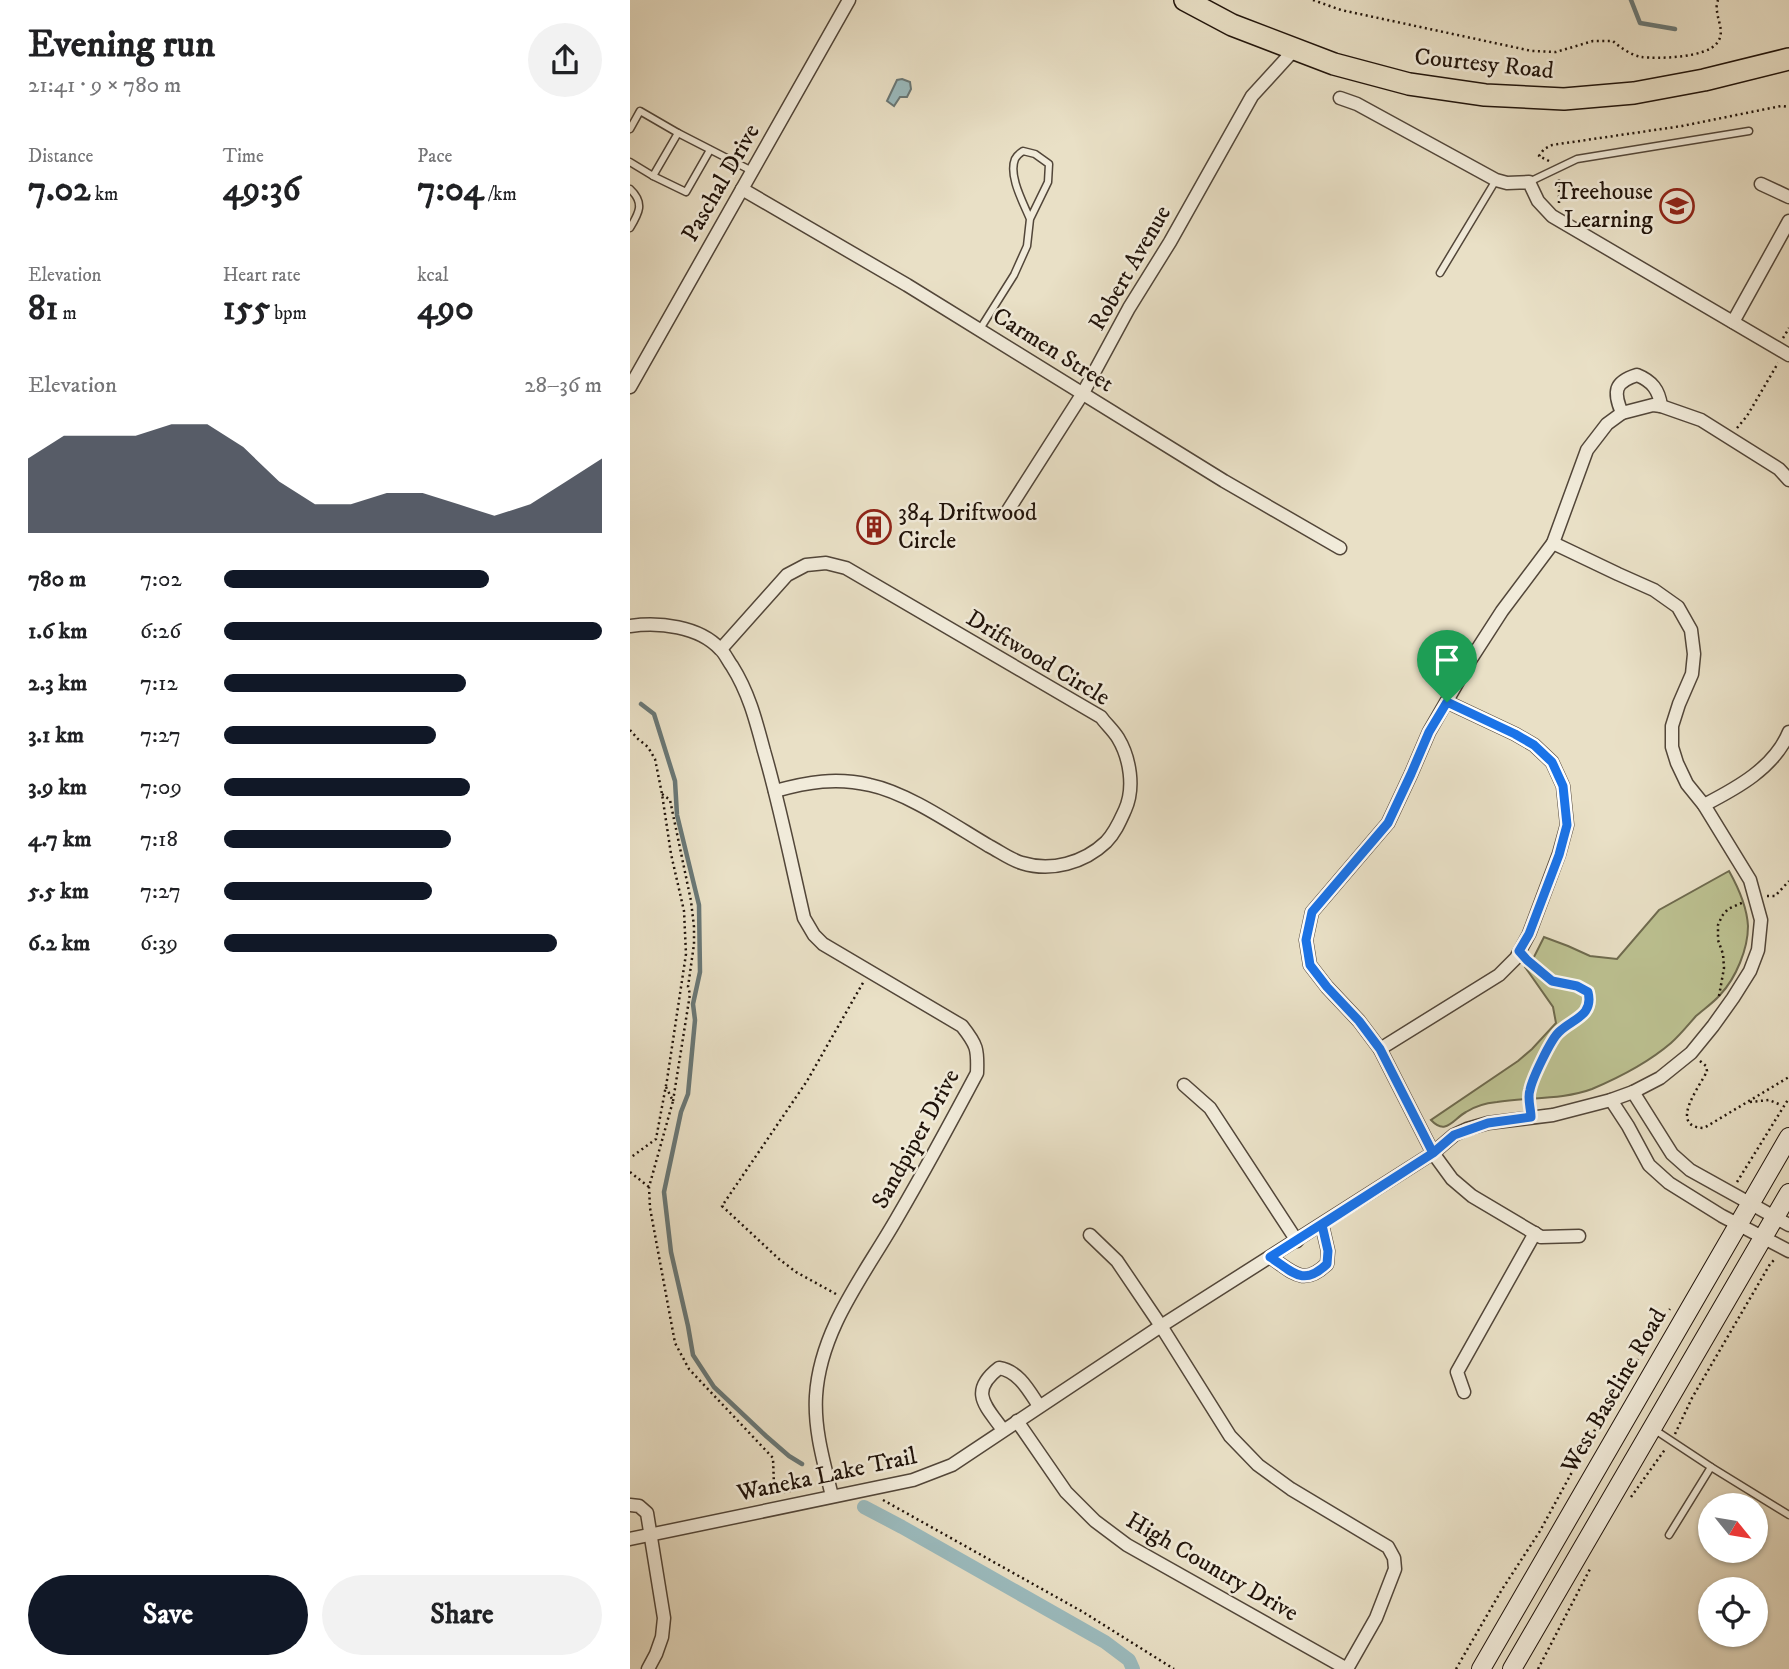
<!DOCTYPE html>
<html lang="en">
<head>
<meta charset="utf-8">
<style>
	:root { --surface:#fff; --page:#f2f2f2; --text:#202124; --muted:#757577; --accent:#111827 }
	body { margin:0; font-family:"IM FELL DW Pica",serif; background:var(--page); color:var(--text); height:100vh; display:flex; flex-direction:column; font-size:26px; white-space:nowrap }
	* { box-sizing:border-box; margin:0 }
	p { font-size:23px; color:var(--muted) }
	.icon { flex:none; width:38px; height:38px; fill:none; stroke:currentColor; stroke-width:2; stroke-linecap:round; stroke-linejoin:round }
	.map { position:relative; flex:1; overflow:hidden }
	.panel { display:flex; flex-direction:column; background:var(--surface); width:630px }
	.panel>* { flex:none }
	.needle { width:46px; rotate:120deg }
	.tools { position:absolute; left:1068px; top:1493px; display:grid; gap:14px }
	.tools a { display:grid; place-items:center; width:70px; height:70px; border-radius:50%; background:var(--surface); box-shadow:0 2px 5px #0004; font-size:35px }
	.pin { position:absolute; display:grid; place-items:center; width:60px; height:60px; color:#fff; margin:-72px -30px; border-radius:50% 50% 50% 0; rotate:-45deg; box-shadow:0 0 7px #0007 }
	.pin .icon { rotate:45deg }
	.round { display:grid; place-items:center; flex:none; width:74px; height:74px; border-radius:37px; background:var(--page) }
	.summary { display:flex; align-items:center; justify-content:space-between; height:119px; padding:0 28px }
	h1 { font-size:38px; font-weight:700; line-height:52px }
	.metrics { display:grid; grid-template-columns:repeat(3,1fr); gap:10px; height:119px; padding:7px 28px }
	.metrics div { display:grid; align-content:center }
	.metrics b { font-size:35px; font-weight:700 }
	.metrics small { font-size:19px; font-weight:400 }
	.metrics p { font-size:19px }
	.chart { height:196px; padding:14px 28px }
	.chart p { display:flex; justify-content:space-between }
	.chart svg { width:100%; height:126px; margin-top:7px; fill:var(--accent); opacity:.7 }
	.primary-button { display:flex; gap:14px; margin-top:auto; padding:14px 28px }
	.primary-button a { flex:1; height:80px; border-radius:42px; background:var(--accent); color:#fff; font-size:28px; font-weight:700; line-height:80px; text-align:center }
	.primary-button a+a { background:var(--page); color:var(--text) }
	ul { padding:0 28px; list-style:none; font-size:23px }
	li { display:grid; grid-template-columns:112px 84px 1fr; align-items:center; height:52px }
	li i { height:18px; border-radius:9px; background:var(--accent) }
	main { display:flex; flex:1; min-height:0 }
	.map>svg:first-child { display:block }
</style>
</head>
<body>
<main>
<section class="panel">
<div class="summary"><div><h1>Evening run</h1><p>21:41 · 9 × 780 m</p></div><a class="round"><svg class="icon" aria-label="share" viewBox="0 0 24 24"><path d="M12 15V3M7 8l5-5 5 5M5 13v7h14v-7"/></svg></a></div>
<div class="metrics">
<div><p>Distance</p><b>7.02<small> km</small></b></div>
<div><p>Time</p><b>49:36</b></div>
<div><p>Pace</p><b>7:04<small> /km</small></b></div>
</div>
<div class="metrics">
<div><p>Elevation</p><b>81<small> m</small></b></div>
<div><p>Heart rate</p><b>155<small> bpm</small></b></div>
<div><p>kcal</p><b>490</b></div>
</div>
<div class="chart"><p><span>Elevation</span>28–36 m</p>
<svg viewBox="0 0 160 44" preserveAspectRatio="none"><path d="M0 44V18L10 10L20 10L30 10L40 6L50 6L60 14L70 26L80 34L90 34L100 30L110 30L120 34L130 38L140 34L150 26L160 18V44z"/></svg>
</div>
<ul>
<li><b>780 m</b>7:02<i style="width:70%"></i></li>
<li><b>1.6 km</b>6:26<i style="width:100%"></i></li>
<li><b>2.3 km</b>7:12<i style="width:64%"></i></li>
<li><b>3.1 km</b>7:27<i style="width:56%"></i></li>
<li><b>3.9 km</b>7:09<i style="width:65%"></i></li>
<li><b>4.7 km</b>7:18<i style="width:60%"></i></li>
<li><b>5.5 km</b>7:27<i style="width:55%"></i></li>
<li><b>6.2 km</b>6:39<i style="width:88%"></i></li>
</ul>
<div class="primary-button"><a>Save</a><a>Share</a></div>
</section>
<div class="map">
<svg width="1159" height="1669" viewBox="0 0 1159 1669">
	<rect width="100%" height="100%" fill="#e9e0c6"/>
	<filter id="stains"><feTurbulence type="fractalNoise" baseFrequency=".00286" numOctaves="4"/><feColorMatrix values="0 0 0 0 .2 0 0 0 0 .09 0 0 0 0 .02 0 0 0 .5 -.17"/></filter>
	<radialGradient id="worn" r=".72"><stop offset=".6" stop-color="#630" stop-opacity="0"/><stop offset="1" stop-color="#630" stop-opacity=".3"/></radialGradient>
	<path fill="#bcc191" stroke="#6e6a4e" stroke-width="2" d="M1099,871C1108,887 1117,907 1118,926C1118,949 1106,978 1090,995C1083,1003 1074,1009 1066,1016C1058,1025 1050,1035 1041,1043C1020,1061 988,1078 962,1089C933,1100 898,1097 867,1102C857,1103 845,1106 836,1112C823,1119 816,1136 801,1120L888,1061L902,1049L926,1023L923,1007L895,967L904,957L914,937L938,946L960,956L987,959L1029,910Z"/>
	<path fill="#9bbbbe" stroke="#6a7876" stroke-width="2" d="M272,79L280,82L281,89L277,97H270L264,106L257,101L267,80Z"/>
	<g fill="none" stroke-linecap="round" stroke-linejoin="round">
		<g stroke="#6a7876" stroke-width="4.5">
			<path d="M1001,0L1010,23L1045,29"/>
			<path d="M11,704L24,714L45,781L47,815L69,905L70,972L63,1004L65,1020L58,1094L51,1112L34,1192L41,1252L58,1326L63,1355L84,1387L136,1436L159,1456L172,1464"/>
		</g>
		<path stroke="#9bbbbe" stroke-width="14" d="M234,1507L272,1527L475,1642L499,1660L503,1669"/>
		<g stroke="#524639" stroke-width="9">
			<g id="lane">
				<path d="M0,129L10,111L48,133L122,171"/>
				<path d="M0,162L23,176L48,133"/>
				<path d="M23,176L56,192L80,150"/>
				<path d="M899,182L947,159L1119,131"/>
				<path d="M0,189C15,203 9,213 0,228"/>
				<path d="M810,273L866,180"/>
				<path d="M350,329L384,275L397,246L400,219L418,182L419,164L405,154L393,151C390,153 386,157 385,159C378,176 394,204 400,219"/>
				<path d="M1025,1430L1081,1467L1159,1515"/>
				<path d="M1039,1535L1081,1467"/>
			</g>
		</g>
		<g stroke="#524639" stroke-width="15">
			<g id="street">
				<path d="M710,98L727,104L866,180L877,183L899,182L908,201L922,216L1159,355"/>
				<path d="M1131,184L1159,197"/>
				<path d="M112,189L277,285L594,481L710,548"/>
				<path d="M1103,322L1159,221"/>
				<path d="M0,387L219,0"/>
				<path d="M992,413C983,392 984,382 1007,375C1022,381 1029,390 1031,406"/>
				<path d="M377,512L453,393L499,308L540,242L622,96L664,50"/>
				<path d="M0,626C29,622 69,626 90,649C95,653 98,661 102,666C119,693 126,721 134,751C150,806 161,862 174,918L184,935L193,944L332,1026C347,1045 348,1049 347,1073C321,1122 295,1170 267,1218C235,1274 190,1329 186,1396C184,1430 194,1463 202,1496"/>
				<path d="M91,649L157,575L176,565L196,563L216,568L471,717C476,724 483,730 488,738C500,758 505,788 495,810C490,821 485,833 476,842C454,863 421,872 392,863C381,860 369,851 359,846C325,826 278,793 240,785C206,777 178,782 145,791"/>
				<path d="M1074,805C1107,788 1144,768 1159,732"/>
				<path d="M750,1049L869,975L886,958L899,934L929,854L937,825L933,786L922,762L904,745L885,734L817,702"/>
				<path d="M554,1085L580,1108L667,1241"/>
				<path d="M1003,1092L1042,1154L1060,1170L1159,1225"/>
				<path d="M981,1100L998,1126L1019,1165L1039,1183L1092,1216L1159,1251"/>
				<path d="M460,1235L487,1261L531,1326L600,1436L628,1465L661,1489L758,1547L764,1558L765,1569L746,1618L717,1669"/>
				<path d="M949,1236L911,1237L842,1196L822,1179L803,1153L750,1049L729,1021L697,987L680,965L676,940L682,912L758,823L781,774L799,732L841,659L872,611L923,543L957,450L977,424L992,413L1023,405L1031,406L1071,420L1149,469L1159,480"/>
				<path d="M640,1257C663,1272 673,1287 697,1264L698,1251L692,1225"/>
				<path d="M834,1392L827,1372L905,1233"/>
				<path d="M387,1421L436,1492L465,1521L497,1545L717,1669"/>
				<path d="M373,1430C356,1406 338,1392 369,1368C389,1371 399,1391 409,1406"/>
				<path d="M0,1505L9,1506L17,1513L34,1618L32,1637L26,1654L18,1669"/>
				<path d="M0,1539L283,1480L322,1465L531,1326L803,1153L824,1135L837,1129L858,1123L923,1115L981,1100L1003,1092L1030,1078L1061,1053L1083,1026L1103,998L1120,971L1128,950L1131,920L1120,880L1074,805L1057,784L1047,763L1042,747V726L1049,704L1062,674L1064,654L1061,630L1048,607L1024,590L988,574L923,543"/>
			</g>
		</g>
		<g stroke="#20130a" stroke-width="20">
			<g id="secondary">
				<path d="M851,1669L1159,1137"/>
				<path d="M882,1669L1159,1193"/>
			</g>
		</g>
		<g stroke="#20130a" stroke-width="24">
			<path id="primary" d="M555,0L602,25L704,64L779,84L855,95L934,99L1004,93L1074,80L1159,59"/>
		</g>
		<g stroke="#20130a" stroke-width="2.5" stroke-dasharray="2 3.5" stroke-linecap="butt">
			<path d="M683,0L711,10L902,51L926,52L963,41H983C991,48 1001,55 1011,57C1028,59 1076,58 1087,43C1095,33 1088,22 1087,11C1086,8 1087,3 1088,0"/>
			<path d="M919,161L909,156L914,149L922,145L1052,126L1151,106L1159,107"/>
			<path d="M929,179V203"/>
			<path d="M1153,338L1159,328"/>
			<path d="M1107,428L1117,416L1148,363"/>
			<path d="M0,730L8,739L18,747L25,759L32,794L41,854L54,911L56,954L37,1080L26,1139L0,1158"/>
			<path d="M32,794L40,800L61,901L64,927V944L58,987L60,994L43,1101"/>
			<path d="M1137,896H1145L1159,881"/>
			<path d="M898,961L922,981L928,983L947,986L958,992C964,1016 942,1019 928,1032C922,1038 902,1081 900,1091C898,1096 900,1102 900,1107"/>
			<path d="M1089,996L1094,968L1093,954L1088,940V925L1092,916L1098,909L1114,902"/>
			<path d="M1070,1061L1076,1066L1077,1071C1071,1085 1037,1127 1074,1128L1159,1077"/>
			<path d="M36,1087L43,1101L19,1187L20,1208L45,1343L59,1369L143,1458L144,1485L149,1493L165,1490"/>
			<path d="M1120,1102L1139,1100L1151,1105"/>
			<path d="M0,1172L19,1187"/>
			<path d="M1107,1182L1159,1098"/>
			<path d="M206,1294L166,1272L149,1259L92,1206L177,1081L234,981"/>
			<path d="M1045,1434L1062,1398L1140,1264L1146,1258"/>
			<path d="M1001,1497L1036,1448"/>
			<path d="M253,1500L453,1612L544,1669"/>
			<path d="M826,1669L871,1591L910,1531L967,1426L1035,1315L1040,1309"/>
			<path d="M908,1669L960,1569"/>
		</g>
		<use href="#lane" stroke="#f1ebda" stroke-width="6"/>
		<use href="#street" stroke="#f1ebda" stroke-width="12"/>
		<use href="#secondary" stroke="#f1ebda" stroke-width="18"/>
		<use href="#primary" stroke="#e9e0c6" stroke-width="21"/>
	</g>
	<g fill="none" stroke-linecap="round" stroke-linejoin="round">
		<g stroke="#fff" stroke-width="14">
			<path id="route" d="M817,702L799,732L781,774L758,823L682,912L676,940L680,965L697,987L729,1021L750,1049L803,1153L640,1257C663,1272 673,1287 697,1264L698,1251L692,1225L803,1153L824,1135L858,1123L901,1117C901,1109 897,1098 900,1090C902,1079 921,1039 929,1032C942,1019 964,1016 958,992L947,986L922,981L897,960L889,951L899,934L929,855L937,825L933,786L922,762L904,745L885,734L817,702"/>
		</g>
		<use href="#route" stroke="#1a73e8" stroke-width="9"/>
	</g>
	<defs>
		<g id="school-ring" transform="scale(1.75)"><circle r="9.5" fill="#f1ebda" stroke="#8f2418" stroke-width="1.5"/><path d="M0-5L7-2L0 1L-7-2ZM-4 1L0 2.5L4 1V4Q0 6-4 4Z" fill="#8f2418"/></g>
		<g id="building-ring" transform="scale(1.75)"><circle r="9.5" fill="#f1ebda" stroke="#8f2418" stroke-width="1.5"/><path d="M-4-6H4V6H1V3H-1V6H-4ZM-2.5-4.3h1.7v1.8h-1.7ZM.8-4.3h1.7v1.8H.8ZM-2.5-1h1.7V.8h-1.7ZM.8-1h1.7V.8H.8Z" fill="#8f2418"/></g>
	</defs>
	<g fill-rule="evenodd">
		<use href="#school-ring" x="1047" y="206"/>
		<use href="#building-ring" x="244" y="527"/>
	</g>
	<g text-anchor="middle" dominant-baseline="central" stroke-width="5" stroke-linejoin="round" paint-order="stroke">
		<g font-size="24" fill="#20130a" stroke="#f1ebda">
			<text transform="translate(854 64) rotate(6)">Courtesy Road</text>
			<text transform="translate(91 183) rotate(-60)">Paschal Drive</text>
			<text transform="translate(500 268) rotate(-60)">Robert Avenue</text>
			<text transform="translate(423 350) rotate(32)">Carmen Street</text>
			<text transform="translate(408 658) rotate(31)">Driftwood Circle</text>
			<text transform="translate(286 1139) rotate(-61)">Sandpiper Drive</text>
			<text transform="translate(984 1391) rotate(-60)">West Baseline Road</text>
			<text transform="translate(197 1475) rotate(-12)">Waneka Lake Trail</text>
			<text transform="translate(582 1567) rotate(30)">High Country Drive</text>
		</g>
		<g font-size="24" fill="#20130a" stroke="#f1ebda" text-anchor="end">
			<text x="1023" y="192">Treehouse<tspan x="1023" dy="28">Learning</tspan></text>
			<text x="268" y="513" text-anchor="start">384 Driftwood<tspan x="268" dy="28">Circle</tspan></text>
		</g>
	</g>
	<rect width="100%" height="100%" filter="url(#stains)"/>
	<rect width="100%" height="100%" fill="url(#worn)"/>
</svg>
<div class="tools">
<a><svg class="needle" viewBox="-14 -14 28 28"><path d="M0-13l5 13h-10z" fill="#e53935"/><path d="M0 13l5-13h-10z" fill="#757577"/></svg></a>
<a><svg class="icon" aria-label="locate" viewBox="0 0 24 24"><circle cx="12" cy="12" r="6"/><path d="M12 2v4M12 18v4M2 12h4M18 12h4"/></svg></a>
</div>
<div class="pin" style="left:817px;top:702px;background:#1e9e55"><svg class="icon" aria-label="arrive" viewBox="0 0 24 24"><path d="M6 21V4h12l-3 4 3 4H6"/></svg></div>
</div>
</main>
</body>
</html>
